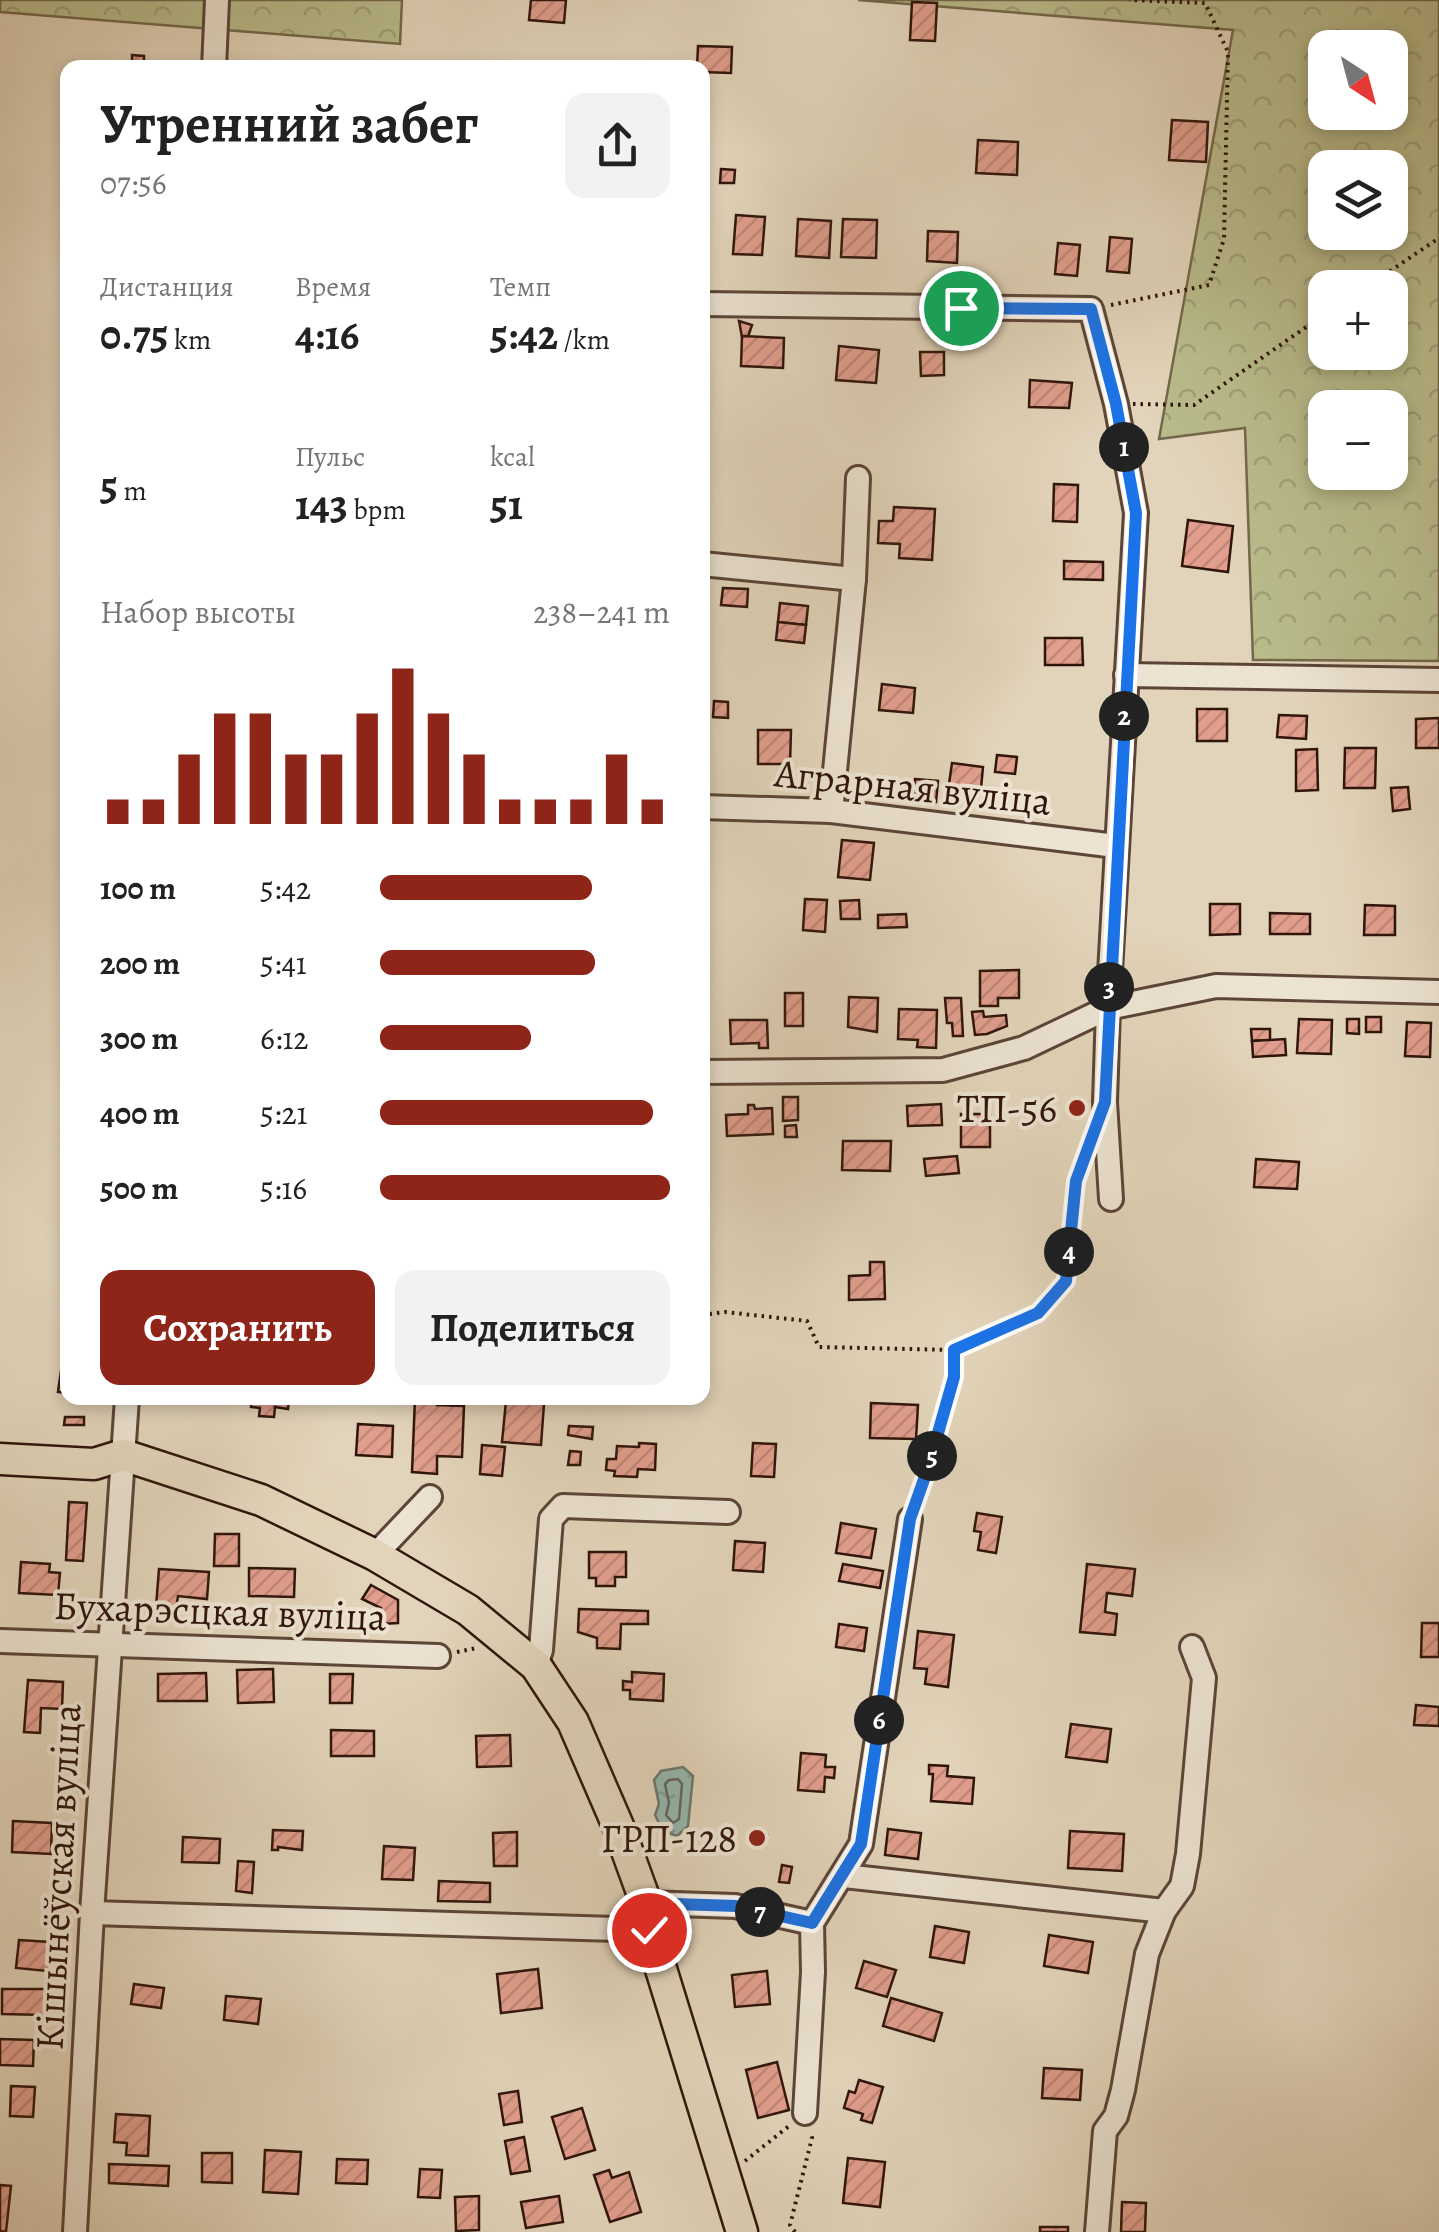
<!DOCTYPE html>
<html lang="ru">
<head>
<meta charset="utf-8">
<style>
	:root { --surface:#fff; --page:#f2f2f2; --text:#222; --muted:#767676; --accent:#8f2418 }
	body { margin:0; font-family:Alegreya,serif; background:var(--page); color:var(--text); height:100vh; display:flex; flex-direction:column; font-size:38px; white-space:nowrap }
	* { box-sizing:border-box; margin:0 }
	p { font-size:32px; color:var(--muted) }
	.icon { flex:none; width:55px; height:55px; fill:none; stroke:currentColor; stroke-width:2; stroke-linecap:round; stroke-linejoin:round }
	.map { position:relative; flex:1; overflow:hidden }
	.drawer { position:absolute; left:60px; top:60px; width:650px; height:1345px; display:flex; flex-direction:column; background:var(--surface); border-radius:20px; box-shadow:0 5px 15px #0003 }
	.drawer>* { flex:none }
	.needle { width:65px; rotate:144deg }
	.buttons { position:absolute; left:1308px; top:30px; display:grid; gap:20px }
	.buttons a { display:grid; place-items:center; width:100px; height:100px; border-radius:20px; background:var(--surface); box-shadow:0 5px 15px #0003; font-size:50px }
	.pin { position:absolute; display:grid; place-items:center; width:85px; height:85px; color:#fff; margin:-42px; border:5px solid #fff; border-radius:50%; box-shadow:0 2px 10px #0007 }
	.km { position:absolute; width:50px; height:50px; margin:-25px; border-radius:50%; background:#222; color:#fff; font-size:28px; line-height:50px; text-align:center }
	.round { display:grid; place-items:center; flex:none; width:105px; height:105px; border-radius:20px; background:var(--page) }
	.headline { display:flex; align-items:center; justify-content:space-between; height:170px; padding:0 40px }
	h1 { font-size:55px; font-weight:600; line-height:75px }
	.metrics { display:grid; grid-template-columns:repeat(3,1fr); gap:15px; height:170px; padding:10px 40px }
	.metrics div { display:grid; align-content:center }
	.metrics b { font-size:42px; font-weight:600 }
	.metrics small { font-size:28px; font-weight:400 }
	.metrics p { font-size:28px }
	.chart { height:280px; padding:20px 40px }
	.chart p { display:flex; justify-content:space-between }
	.chart svg { width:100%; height:180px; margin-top:10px; stroke:var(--accent); stroke-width:6 }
	.cta { display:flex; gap:20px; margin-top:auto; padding:20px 40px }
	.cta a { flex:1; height:115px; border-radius:20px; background:var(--accent); color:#fff; font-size:40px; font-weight:600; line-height:115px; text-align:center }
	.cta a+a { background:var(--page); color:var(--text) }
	ul { padding:0 40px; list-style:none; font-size:32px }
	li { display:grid; grid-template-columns:160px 120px 1fr; align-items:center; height:75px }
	li i { height:25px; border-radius:12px; background:var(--accent) }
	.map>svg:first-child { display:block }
</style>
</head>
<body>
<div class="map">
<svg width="1439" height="2232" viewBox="0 0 1439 2232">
	<defs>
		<pattern id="forest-crowns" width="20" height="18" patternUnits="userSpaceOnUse" patternTransform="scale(2.5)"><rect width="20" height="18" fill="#b9bb8b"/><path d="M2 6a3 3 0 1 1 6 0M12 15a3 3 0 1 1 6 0" fill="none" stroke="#9fa077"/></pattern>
		<pattern id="water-ripples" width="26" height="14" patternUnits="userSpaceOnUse" patternTransform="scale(2.5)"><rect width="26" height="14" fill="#95b8af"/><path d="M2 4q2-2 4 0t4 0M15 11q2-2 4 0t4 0" fill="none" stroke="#819d95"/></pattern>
		<pattern id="building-hatch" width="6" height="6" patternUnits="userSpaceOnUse" patternTransform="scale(2.5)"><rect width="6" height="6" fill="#e19e8d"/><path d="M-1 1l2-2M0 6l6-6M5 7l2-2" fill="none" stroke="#c18778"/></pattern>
	</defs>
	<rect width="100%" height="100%" fill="#e2d4ba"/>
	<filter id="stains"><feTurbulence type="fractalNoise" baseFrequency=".002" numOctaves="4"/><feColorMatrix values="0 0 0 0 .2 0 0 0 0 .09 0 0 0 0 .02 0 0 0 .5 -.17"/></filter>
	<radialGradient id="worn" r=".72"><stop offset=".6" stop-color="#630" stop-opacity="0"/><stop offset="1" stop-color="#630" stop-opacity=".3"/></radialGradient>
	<g fill="url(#forest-crowns)" stroke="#74684b" stroke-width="2.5" fill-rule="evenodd">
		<path d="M0,0H402L400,44L0,12Z"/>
		<path d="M858,0H1439V661L1253,660L1245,428L1159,439L1233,30ZM1325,48H1390V112H1325ZM1325,168H1390V232H1325ZM1325,288H1390V352H1325ZM1325,408H1390V472H1325Z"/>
	</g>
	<path fill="url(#water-ripples)" stroke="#6d776d" stroke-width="2.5" d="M683,1767L693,1776L688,1826L677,1836L663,1831L655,1815L659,1804L654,1780L661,1771Z"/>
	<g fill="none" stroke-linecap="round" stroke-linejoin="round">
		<path stroke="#62665d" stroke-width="2.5" d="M678,1779L682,1784L679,1819L673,1823L666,1815L669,1803L665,1784L669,1780Z"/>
	</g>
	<g fill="url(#building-hatch)" stroke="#30150b" stroke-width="2.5">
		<path d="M531,0H566L564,23L529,20Z"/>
		<path d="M912,2L937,3L935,41L910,40Z"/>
		<path d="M698,46L732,47L731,73L702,72V68H697Z"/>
		<path d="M132,55L144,56V62H161V68H132Z"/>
		<path d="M1172,120L1208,122L1206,162L1169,160Z"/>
		<path d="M978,140L1018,142L1017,175L976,173Z"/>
		<path d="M721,169L735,170L734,183H720Z"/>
		<path d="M736,215L765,217L762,255L733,254Z"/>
		<path d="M798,219L831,221L829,258L796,256Z"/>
		<path d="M843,219L877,220L876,258L841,257Z"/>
		<path d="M928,231L958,232L957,263L927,261Z"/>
		<path d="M1110,237L1132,239L1129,273L1107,271Z"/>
		<path d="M1058,243L1080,245L1077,276L1055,274Z"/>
		<path d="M739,321L752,325L748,337H742Z"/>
		<path d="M742,336L784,338L783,368L741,366Z"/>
		<path d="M839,346L879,350L876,383L836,380Z"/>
		<path d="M920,352H944V375L921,376Z"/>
		<path d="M1030,380L1072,383L1069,408L1029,407Z"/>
		<path d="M1054,484L1078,485L1077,522L1053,521Z"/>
		<path d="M894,507L935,509L932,560L899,558L900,544L878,543L879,521H893Z"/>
		<path d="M1188,520L1233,526L1228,572L1182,566Z"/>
		<path d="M1064,561L1103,562V580L1064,579Z"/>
		<path d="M723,588L748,589L747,607L721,605Z"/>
		<path d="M780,603L808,606L806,625L778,622Z"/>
		<path d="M778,622L806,625L804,643L776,640Z"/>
		<path d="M1045,638H1082L1083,665H1045Z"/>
		<path d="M882,684L915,688L913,713L879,710Z"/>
		<path d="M714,701L728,702V718L713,717Z"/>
		<rect x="1197" y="709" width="30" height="32"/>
		<path d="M1279,715L1307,716L1306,739L1277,737Z"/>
		<path d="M1439,718V748H1416V719Z"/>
		<path d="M758,730H791L790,764H758Z"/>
		<path d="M1345,748H1376L1375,788H1344Z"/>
		<path d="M1317,749L1318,790L1296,791V750Z"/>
		<path d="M997,755L1017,757L1015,774L995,772Z"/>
		<path d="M952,763L983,767L981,788L971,787L970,796L957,794L958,785L949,784Z"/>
		<path d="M915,779L938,781L936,802H930V794L914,793Z"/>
		<path d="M1408,787L1410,809L1393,811L1391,788Z"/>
		<path d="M842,840L874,843L870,880L838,877Z"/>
		<path d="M805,899L827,900L825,932L803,930Z"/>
		<path d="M859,900L860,919H841L840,901Z"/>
		<path d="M1210,904H1240V934L1210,935Z"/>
		<path d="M1365,905L1395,906V935H1364Z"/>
		<path d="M1270,913L1310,914V934H1270Z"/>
		<path d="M906,914L907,927L878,928V915Z"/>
		<path d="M1019,970V998H998V1006H980V971Z"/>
		<rect x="785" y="993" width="18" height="33"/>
		<path d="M849,997L878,998L877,1032L848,1027Z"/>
		<path d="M945,998H961L963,1036H953L952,1023H947Z"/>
		<path d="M899,1009L937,1010L936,1048L917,1047L918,1040L898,1039Z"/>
		<path d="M983,1011L984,1017L1006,1015L1007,1026L987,1034L975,1035L972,1012Z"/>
		<rect x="1366" y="1017" width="15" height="15"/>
		<path d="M1299,1019L1332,1020L1331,1054L1297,1053Z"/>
		<path d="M1347,1019H1359V1034L1347,1033Z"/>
		<path d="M730,1020H767L768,1048H759V1043L731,1044Z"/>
		<path d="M1407,1022L1431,1023L1430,1057L1405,1056Z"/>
		<path d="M1251,1029H1270V1040L1252,1041Z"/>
		<path d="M1285,1039L1286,1055L1253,1057L1252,1041Z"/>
		<path d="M783,1097H798V1120L783,1121Z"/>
		<path d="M1071,1100H1082L1083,1115H1072Z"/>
		<path d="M941,1104L942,1125L908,1126L907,1106Z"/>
		<path d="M748,1105H754L755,1109L772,1108L773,1134L727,1136L726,1115L748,1114Z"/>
		<rect x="961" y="1114" width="29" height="33"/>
		<path d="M796,1125L797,1137H785V1126Z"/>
		<path d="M843,1141H891L890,1171L842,1170Z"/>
		<path d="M957,1156L959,1173L926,1176L924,1159Z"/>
		<path d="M1256,1159L1299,1162L1297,1189L1254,1187Z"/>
		<path d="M870,1262H884L885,1299L849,1300V1276L870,1275Z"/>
		<path d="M63,1357L68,1358V1393L58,1392Z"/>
		<path d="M252,1398H289L288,1409L275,1407L274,1417L259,1416L260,1408L251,1407Z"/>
		<path d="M415,1398H437V1405L464,1406L462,1457L437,1456V1474L412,1472Z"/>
		<path d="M506,1401L544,1404L541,1445L502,1442Z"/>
		<path d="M871,1403L918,1405L916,1439L870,1438Z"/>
		<path d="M65,1417H84V1425H64Z"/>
		<path d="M358,1424L393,1426L392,1457L356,1455Z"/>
		<path d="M569,1426L593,1427L592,1439L568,1435Z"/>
		<path d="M639,1443L656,1444L655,1470L638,1469L637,1477L614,1476L615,1471L606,1470L607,1459H616L617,1446L639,1447Z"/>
		<path d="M753,1443L776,1444L774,1477L751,1476Z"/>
		<path d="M482,1445L505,1447L502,1476L480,1474Z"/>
		<path d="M570,1451L581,1452L580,1465H568Z"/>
		<path d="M69,1502L87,1503L83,1561L66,1560Z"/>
		<path d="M977,1513L1002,1517L996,1553L978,1550L981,1532L974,1531Z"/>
		<path d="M841,1523L876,1529L871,1558L836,1553Z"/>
		<path d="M215,1534H239V1566H214Z"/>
		<path d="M735,1541L765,1543L763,1572L733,1570Z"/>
		<path d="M589,1552H626V1577H615V1586H596V1578H589Z"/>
		<path d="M21,1562L50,1564L49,1572L60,1573L58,1595L19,1593Z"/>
		<path d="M843,1564L883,1571L880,1588L839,1581Z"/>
		<path d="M1087,1564L1135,1569L1132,1596L1107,1593L1105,1612L1117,1614L1115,1635L1080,1632Z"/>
		<path d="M249,1568L295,1569L294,1597L249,1596Z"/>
		<path d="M159,1569L209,1572L207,1599L178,1596L176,1609L156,1607Z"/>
		<path d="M371,1585L398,1600V1623L381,1624V1608L362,1599Z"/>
		<path d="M579,1609L648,1611V1624H621L620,1649L597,1648V1638L578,1632Z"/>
		<path d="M1422,1623H1439V1657H1421Z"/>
		<path d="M839,1624L867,1628L864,1651L836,1647Z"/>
		<path d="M918,1631L954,1635L948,1687L925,1684L927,1669L914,1668Z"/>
		<path d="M273,1669L274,1702L238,1703L237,1670Z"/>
		<path d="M632,1672L664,1674L663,1701L630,1699V1690H623V1681L632,1682Z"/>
		<path d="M206,1673L207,1701H158V1674Z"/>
		<path d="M330,1674H353L352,1703H330Z"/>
		<path d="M28,1680L63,1682L62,1709L41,1708L40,1733L24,1732Z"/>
		<path d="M1416,1705L1439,1707V1726L1414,1725Z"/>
		<path d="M1071,1724L1111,1729L1107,1762L1066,1757Z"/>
		<path d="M331,1730L374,1731V1756H331Z"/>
		<path d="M510,1735L511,1766L477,1767L476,1736Z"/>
		<path d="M801,1753L826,1755L825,1767H835L834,1778L825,1777L824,1792L798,1790Z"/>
		<path d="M929,1765L948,1766L947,1776L974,1778L972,1804L931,1801L933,1774H929Z"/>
		<path d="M13,1821L52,1823L51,1854L12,1852Z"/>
		<path d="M888,1829L921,1833L918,1859L885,1855Z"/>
		<path d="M273,1830L303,1831L302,1850L278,1847V1850H272Z"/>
		<path d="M750,1831L767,1835L764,1845L748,1841Z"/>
		<path d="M1070,1831L1124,1834L1122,1871L1068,1868Z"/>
		<path d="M517,1832V1866H494L493,1833Z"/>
		<path d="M183,1837L220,1839L219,1863L182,1862Z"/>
		<path d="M384,1846L415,1848L413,1880L382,1879Z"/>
		<path d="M238,1861L254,1862L252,1893L236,1891Z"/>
		<path d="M782,1865L792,1867L789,1883L779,1882Z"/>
		<path d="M439,1881L490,1883V1902L438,1901Z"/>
		<path d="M935,1926L969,1932L964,1963L930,1957Z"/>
		<path d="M1049,1935L1093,1942L1088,1973L1044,1966Z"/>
		<path d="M19,1940L50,1942L47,1971L16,1968Z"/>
		<path d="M864,1961L896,1970L887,1997L856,1988Z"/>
		<path d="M538,1969L542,2008L501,2013L497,1974Z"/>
		<path d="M767,1971L770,2004L735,2007L732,1975Z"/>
		<path d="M134,1984L164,1988L161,2008L131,2004Z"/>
		<path d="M2,1989H45V2015L2,2014Z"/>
		<path d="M226,1996L261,1999L258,2024L224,2020Z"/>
		<path d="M891,1998L942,2013L934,2041L883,2026Z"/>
		<path d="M0,2039L34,2040L33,2066L0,2065Z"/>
		<path d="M777,2062L789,2110L758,2118L746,2070Z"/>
		<path d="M1044,2068L1082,2070L1080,2100L1042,2098Z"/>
		<path d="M859,2080L883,2087L872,2123L861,2120L863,2114L844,2108L849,2091L855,2093Z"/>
		<path d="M11,2086L35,2087L33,2117L10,2116Z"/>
		<path d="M518,2091L522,2122L504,2125L499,2094Z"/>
		<path d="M582,2108L595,2150L565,2159L552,2117Z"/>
		<path d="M116,2114L150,2116L148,2156L126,2155L127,2143L114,2142Z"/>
		<path d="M524,2137L530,2171L511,2174L505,2141Z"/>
		<path d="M265,2150L301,2152L298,2194L263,2192Z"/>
		<path d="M202,2153H232V2183L202,2182Z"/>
		<path d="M848,2158L885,2162L880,2207L843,2203Z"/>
		<path d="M337,2159L368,2160L367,2184L336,2183Z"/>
		<path d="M109,2164L169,2166L168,2186L109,2183Z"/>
		<path d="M420,2169L442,2170L440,2198L418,2197Z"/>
		<path d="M609,2170L612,2178L629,2172L641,2212L610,2222L594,2175Z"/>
		<path d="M0,2185L11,2186L6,2232L0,2231Z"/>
		<path d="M479,2196V2230L456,2231L455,2197Z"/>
		<path d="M559,2196L563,2222L526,2228L521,2202Z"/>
		<path d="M1122,2202L1146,2203L1145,2232H1121Z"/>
		<rect x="1040" y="2227" width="28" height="5"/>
	</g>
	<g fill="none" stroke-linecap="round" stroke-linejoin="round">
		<g stroke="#5c4537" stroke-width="28">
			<g id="minor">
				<path d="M214,68L217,0"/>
				<path d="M702,304L1091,309L1116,404L1136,513L1108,1008L1105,1102L1111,1199"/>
				<path d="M702,564L854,579"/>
				<path d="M1126,675L1439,680"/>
				<path d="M702,807L831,811L1116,846"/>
				<path d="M831,811L854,579L858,478"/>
				<path d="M702,1072L943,1070L1024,1048L1108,1008L1216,986L1439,992"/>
				<path d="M375,1555L430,1497"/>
				<path d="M0,1641L438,1656"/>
				<path d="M536,1666L541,1650L551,1519L563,1506L728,1512"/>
				<path d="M844,1876L1164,1911"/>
				<path d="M646,1903L735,1906L812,1923"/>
				<path d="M92,1913L649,1930"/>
				<path d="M805,2113L813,1972L812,1923L861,1844L910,1519"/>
				<path d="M75,2232L92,1913L127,1398"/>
				<path d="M1097,2232L1105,2131L1116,2116L1123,2090L1147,1954L1164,1911L1182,1886L1188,1854L1204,1678L1192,1647"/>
			</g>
		</g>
		<g stroke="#30150b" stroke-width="35">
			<path id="major" d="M0,1459L94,1464L123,1455L261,1500L375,1555L468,1610L536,1666L573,1722L618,1826L646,1903L649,1930L742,2232"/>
		</g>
		<g stroke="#30150b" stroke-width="4" stroke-dasharray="2.5 5" stroke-linecap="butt">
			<path d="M1365,288L1439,238"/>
			<path d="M1111,305L1209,285L1224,239L1228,52L1205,3L1129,0"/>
			<path d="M1133,404L1194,405L1325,314"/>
			<path d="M702,1315L725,1312L807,1321L819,1347L954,1350"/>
			<path d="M916,1502L954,1377V1350L1038,1313L1066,1281L1077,1181L1086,1154"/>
			<path d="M457,1652L477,1648"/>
			<path d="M745,2161L789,2126"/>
			<path d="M795,2232L790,2225L812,2138L810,2132"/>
		</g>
		<use href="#minor" stroke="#ece3d2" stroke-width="22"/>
		<use href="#major" stroke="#e2d4ba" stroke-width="30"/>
	</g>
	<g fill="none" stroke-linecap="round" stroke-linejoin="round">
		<g stroke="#fff" stroke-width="20">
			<path id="route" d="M649,1930L646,1903L736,1906L812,1923L861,1844L910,1519L928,1468L954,1377V1350L1038,1313L1066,1281L1076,1181L1105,1102L1136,513L1116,404L1091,309L961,308"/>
		</g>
		<use href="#route" stroke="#1a73e8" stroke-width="12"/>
	</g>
	<g fill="#8f2418" stroke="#ece3d2" stroke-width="4">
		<circle cx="1077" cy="1108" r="10"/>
		<circle cx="757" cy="1838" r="10"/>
	</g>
	<g text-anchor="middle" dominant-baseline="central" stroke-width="8" stroke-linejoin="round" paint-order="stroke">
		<g font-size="40" fill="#30150b" stroke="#ece3d2">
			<text transform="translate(913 787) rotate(6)">Аграрная вуліца</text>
			<text transform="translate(220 1611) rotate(2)">Бухарэсцкая вуліца</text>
			<text transform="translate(58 1877) rotate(-87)">Кішынёўская вуліца</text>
		</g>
		<g font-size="40" fill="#30150b" stroke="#ece3d2" text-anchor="end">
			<text x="1057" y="1108">ТП-56</text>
			<text x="737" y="1838">ГРП-128</text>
		</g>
	</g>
	<rect width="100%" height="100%" filter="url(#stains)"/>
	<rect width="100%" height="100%" fill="url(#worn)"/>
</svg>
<div class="buttons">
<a><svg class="needle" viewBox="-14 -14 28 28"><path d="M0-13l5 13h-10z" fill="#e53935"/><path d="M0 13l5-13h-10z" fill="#767676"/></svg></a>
<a><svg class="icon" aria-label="layers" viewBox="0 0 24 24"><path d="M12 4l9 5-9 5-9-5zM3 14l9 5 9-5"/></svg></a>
<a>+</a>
<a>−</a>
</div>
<div class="pin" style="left:961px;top:308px;background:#1e9e55"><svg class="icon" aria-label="arrive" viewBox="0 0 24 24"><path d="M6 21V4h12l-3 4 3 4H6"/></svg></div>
<div class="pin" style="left:649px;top:1930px;background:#d93025"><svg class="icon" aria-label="check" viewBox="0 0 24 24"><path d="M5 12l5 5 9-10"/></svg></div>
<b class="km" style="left:1124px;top:447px">1</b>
<b class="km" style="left:1124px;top:716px">2</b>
<b class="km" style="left:1109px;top:987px">3</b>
<b class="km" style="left:1069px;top:1252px">4</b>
<b class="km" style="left:932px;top:1456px">5</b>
<b class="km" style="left:879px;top:1720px">6</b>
<b class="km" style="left:760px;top:1912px">7</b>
<section class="drawer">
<div class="headline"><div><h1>Утренний забег</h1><p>07:56</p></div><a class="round"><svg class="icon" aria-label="share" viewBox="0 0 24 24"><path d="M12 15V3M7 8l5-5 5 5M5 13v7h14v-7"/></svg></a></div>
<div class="metrics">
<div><p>Дистанция</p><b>0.75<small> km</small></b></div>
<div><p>Время</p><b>4:16</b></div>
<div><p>Темп</p><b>5:42<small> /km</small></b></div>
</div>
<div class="metrics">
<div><b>5<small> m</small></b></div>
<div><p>Пульс</p><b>143<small> bpm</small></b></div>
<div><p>kcal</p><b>51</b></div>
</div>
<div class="chart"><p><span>Набор высоты</span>238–241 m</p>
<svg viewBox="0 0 160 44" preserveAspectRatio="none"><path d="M5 44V38M15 44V38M25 44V27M35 44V17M45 44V17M55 44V27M65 44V27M75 44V17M85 44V6M95 44V17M105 44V27M115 44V38M125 44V38M135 44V38M145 44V27M155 44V38"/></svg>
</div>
<ul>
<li><b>100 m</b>5:42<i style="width:73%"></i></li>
<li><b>200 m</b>5:41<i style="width:74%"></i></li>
<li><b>300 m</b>6:12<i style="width:52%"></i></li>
<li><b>400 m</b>5:21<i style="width:94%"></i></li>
<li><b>500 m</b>5:16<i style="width:100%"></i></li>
</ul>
<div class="cta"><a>Сохранить</a><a>Поделиться</a></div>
</section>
</div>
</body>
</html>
